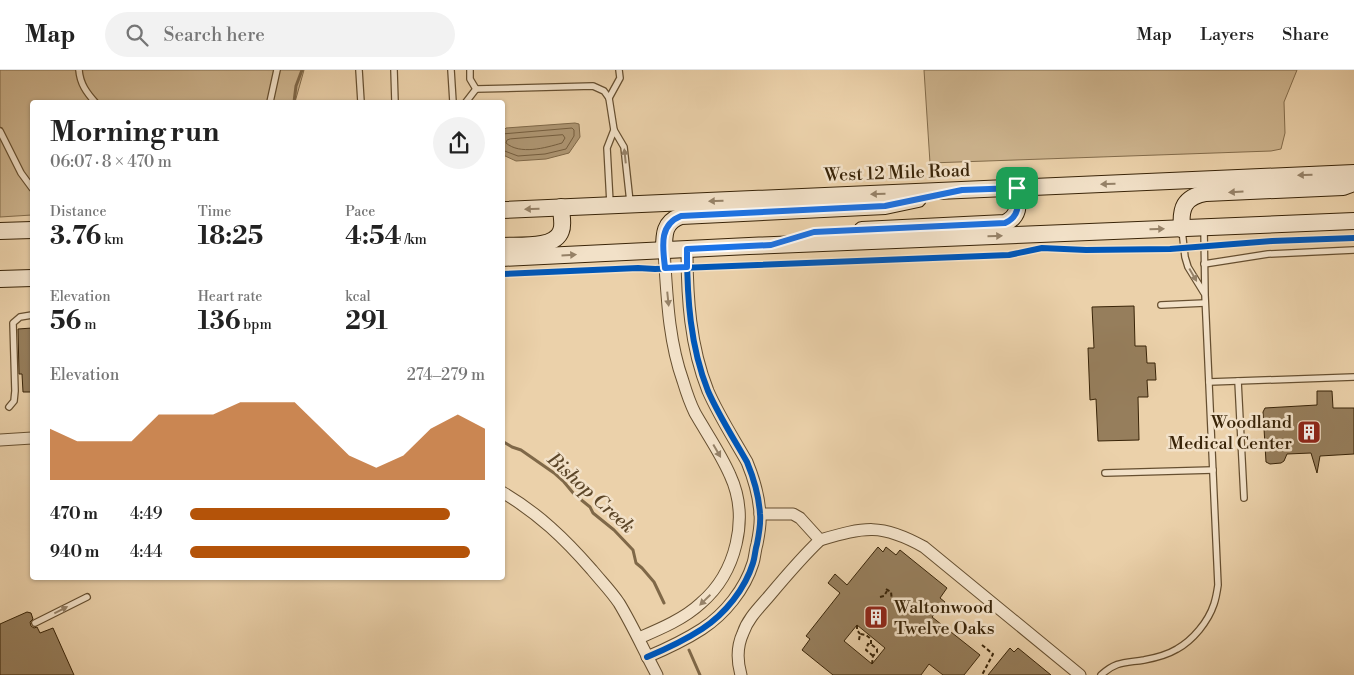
<!DOCTYPE html>
<html lang="en">
<head>
<meta charset="utf-8">
<style>
	:root { --surface:#fff; --page:#f2f2f2; --text:#222; --muted:#767676; --line:#e0e0e0; --accent:#b45309 }
	body { margin:0; font-family:"Libre Bodoni",serif; background:var(--page); color:var(--text); height:100vh; display:flex; flex-direction:column; font-size:19px; white-space:nowrap }
	* { box-sizing:border-box; margin:0 }
	p { font-size:16px; color:var(--muted) }
	.icon { flex:none; width:28px; height:28px; fill:none; stroke:currentColor; stroke-width:2; stroke-linecap:round; stroke-linejoin:round }
	.map { position:relative; flex:1; overflow:hidden }
	.details { position:absolute; left:30px; top:30px; width:475px; height:480px; display:flex; flex-direction:column; background:var(--surface); border-radius:5px; box-shadow:0 1px 4px #0004 }
	.details>* { flex:none }
	.pin { position:absolute; display:grid; place-items:center; width:42px; height:42px; color:#fff; margin:-21px; border-radius:10px; box-shadow:0 2px 8px #0006 }
	.round { display:grid; place-items:center; flex:none; width:52px; height:52px; border-radius:26px; background:var(--page) }
	.overview { display:flex; align-items:center; justify-content:space-between; height:85px; padding:0 20px }
	h1 { font-size:28px; font-weight:700; line-height:38px }
	.figures { display:grid; grid-template-columns:repeat(3,1fr); gap:8px; height:85px; padding:5px 20px }
	.figures div { display:grid; align-content:center }
	.figures b { font-size:25px; font-weight:700 }
	.figures small { font-size:14px; font-weight:400 }
	.figures p { font-size:14px }
	.chart { height:140px; padding:10px 20px }
	.chart p { display:flex; justify-content:space-between }
	.chart svg { width:100%; height:90px; margin-top:5px; fill:var(--accent); opacity:.7 }
	ul { padding:0 20px; list-style:none; font-size:16px }
	li { display:grid; grid-template-columns:80px 60px 1fr; align-items:center; height:38px }
	li i { height:12px; border-radius:6px; background:var(--accent) }
	header { display:flex; align-items:center; gap:30px; box-sizing:border-box; height:70px; padding:0 25px; background:var(--surface); border-bottom:1px solid var(--line) }
	header strong { font-size:24px }
	nav { display:flex; gap:28px; margin-inline-start:auto; font-size:18px }
	.search { width:350px; height:45px; background:var(--page); display:flex; align-items:center; gap:12px; box-sizing:border-box; padding:0 18px; border-radius:28px; color:var(--muted); font-size:19px }
	.map>svg:first-child { display:block }
</style>
</head>
<body>
<header>
<strong>Map</strong>
<div class="search"><svg class="icon" aria-label="search" viewBox="0 0 24 24"><circle cx="10" cy="10" r="6"/><path d="M15 15l6 6"/></svg>Search here</div>
<nav><a>Map</a><a>Layers</a><a>Share</a></nav>
</header>
<div class="map">
<svg width="1354" height="605" viewBox="0 0 1354 605">
	<rect width="100%" height="100%" fill="#ebd1aa"/>
	<filter id="stains"><feTurbulence type="fractalNoise" baseFrequency=".004" numOctaves="4"/><feColorMatrix values="0 0 0 0 .2 0 0 0 0 .09 0 0 0 0 .02 0 0 0 .5 -.17"/></filter>
	<radialGradient id="worn" r=".72"><stop offset=".6" stop-color="#630" stop-opacity="0"/><stop offset="1" stop-color="#630" stop-opacity=".3"/></radialGradient>
	<g fill="#cdb48e" stroke="#836c4b">
		<path d="M0,0H304L295,32H32V145L0,147Z"/>
		<path d="M924,0H1297L1284,32L1285,63L1281,79L1271,81L930,93Z"/>
	</g>
	<path fill="#ae9673" stroke="#7f6848" d="M575,53L579,54L580,67L569,83L546,89L516,91L503,85V61L506,58Z"/>
	<g fill="none" stroke-linecap="round" stroke-linejoin="round">
		<g stroke="#745d3e" stroke-width="1">
			<path d="M502,64L572,58L574,60V66L566,79L545,84L518,86L502,80"/>
			<path d="M563,65L565,68L562,73C545,78 520,85 506,73L507,70L510,69Z"/>
		</g>
		<g stroke="#7f6848" stroke-width="3">
			<path d="M294,32L296,16L302,0"/>
			<path d="M502,371L512,377L521,380L554,403L564,412L574,424L590,437L593,443L614,460L633,480L636,493L642,498L654,512L664,533"/>
			<path d="M689,580L700,605"/>
		</g>
	</g>
	<g fill="#967e5c" stroke="#392408" fill-rule="evenodd">
		<path d="M1134,236L1135,276H1146L1147,293H1155L1156,310H1147L1148,327H1138L1139,370L1098,371L1096,329L1090,330L1088,278H1094L1092,237Z"/>
		<path d="M32,258V322H23L22,304H19L18,259Z"/>
		<path d="M1317,321H1332L1333,338H1354V384L1320,386L1317,403L1311,383L1287,384L1284,391L1281,393L1270,394L1266,392L1263,342L1265,338L1317,335Z"/>
		<path d="M878,477L883,482L886,477L896,485L900,480L947,518L940,528L945,532L932,547L980,585L964,605H943L929,594L921,605H833L802,580L810,569L806,566L840,523L828,513L835,504L847,515ZM857,555L885,578L872,594L844,571Z"/>
		<path d="M27,542L31,543L33,549L30,552L31,556L34,558L37,557L40,563L53,558L74,605H0V554Z"/>
		<path d="M1010,578L1014,582L1018,578L1051,605H988Z"/>
	</g>
	<g fill="none" stroke-linecap="round" stroke-linejoin="round">
		<g stroke="#664f30" stroke-width="8">
			<g id="service">
				<path d="M79,0C80,14 87,23 95,32"/>
				<path d="M359,0L361,32"/>
				<path d="M394,0L395,32"/>
				<path d="M451,0L453,32"/>
				<path d="M470,0V9L476,19"/>
				<path d="M476,19L593,16L604,21L609,28L614,60"/>
				<path d="M609,28L620,8L619,0"/>
				<path d="M270,32L277,0"/>
				<path d="M466,32L476,19"/>
				<path d="M0,61L21,103L32,118"/>
				<path d="M610,133L607,78L614,60L624,77L630,132"/>
				<path d="M1182,160L1185,187L1188,197L1204,223"/>
				<path d="M1204,194L1268,184L1354,180"/>
				<path d="M1161,235L1205,233"/>
				<path d="M1238,311L1244,428"/>
				<path d="M1209,312L1354,307"/>
				<path d="M9,337L14,331L15,321L13,253L20,247L32,245"/>
				<path d="M1105,403L1213,400"/>
				<path d="M35,553L87,527"/>
				<path d="M1101,605C1116,591 1125,593 1144,590C1155,588 1167,585 1177,579C1193,570 1208,552 1214,534C1216,528 1217,522 1218,515L1205,225L1204,158"/>
			</g>
		</g>
		<g stroke="#664f30" stroke-width="13">
			<g id="minor">
				<path d="M0,370L32,368"/>
				<path d="M502,422C538,443 565,469 592,500C601,511 611,521 619,533C633,556 644,581 657,605"/>
				<path d="M760,444H793L800,448L820,470C865,457 881,453 924,477L1080,605"/>
				<path d="M639,568C660,559 684,549 701,533C736,503 750,448 730,405C721,384 707,364 695,343C690,333 686,321 683,311C668,269 667,224 664,180"/>
				<path d="M647,587C666,579 685,570 702,559C725,544 745,519 753,493C755,487 755,480 757,474C759,464 761,454 760,444C759,426 754,409 747,392C734,369 719,346 708,321C690,276 687,227 687,179"/>
				<path d="M741,605C737,591 737,576 743,563C748,548 760,537 770,525C786,506 802,487 820,470"/>
			</g>
		</g>
		<g stroke="#392408" stroke-width="18">
			<g id="secondary">
				<path d="M502,140L1354,103"/>
				<path d="M1182,159C1180,138 1184,127 1206,123L1343,117L1354,113"/>
				<path d="M862,160L1005,153C1021,146 1018,132 1017,118"/>
				<path d="M0,161L32,160"/>
				<path d="M502,176C519,175 555,179 561,161C564,154 561,145 561,137"/>
				<path d="M664,180C664,164 664,152 681,146L885,136L918,129"/>
				<path d="M502,188L749,176L1354,151"/>
				<path d="M0,209L32,208"/>
			</g>
		</g>
		<g stroke="#392408" stroke-width="2" stroke-dasharray="4 2.5" stroke-linecap="butt">
			<path d="M886,519L891,522L892,531L896,532L899,536"/>
			<path d="M880,527L884,526L887,521"/>
			<path d="M896,532H903"/>
			<path d="M857,555V560L860,564"/>
			<path d="M859,570L860,564L866,565L871,569V574"/>
			<path d="M982,575L993,584L982,605"/>
			<path d="M872,594L873,586L877,582V579L871,574H868L866,580L873,586"/>
		</g>
		<use href="#service" stroke="#f2e1c8" stroke-width="5.5"/>
		<use href="#minor" stroke="#f2e1c8" stroke-width="11"/>
		<use href="#secondary" stroke="#f2e1c8" stroke-width="16"/>
		<g stroke="#f2e1c8" stroke-width="9">
			<g id="cycleway">
				<path d="M502,204L638,198L655,199L1009,185L1042,178L1086,180L1170,179L1272,171L1354,168"/>
				<path d="M647,587C666,579 685,570 702,559C725,544 745,519 753,493C755,487 755,480 757,474C759,464 761,454 760,444C759,426 754,409 747,392C734,369 719,346 708,321C690,276 687,227 687,179"/>
			</g>
		</g>
		<use href="#cycleway" stroke="#0057b8" stroke-width="6"/>
	</g>
	<defs><path id="oneway-solid" d="M-6-.8H1V-3.2L6.5 0L1 3.2V.8H-6Z" transform="scale(1.25)"/></defs>
	<g fill="#968268">
		<use href="#oneway-solid" transform="translate(625 86) rotate(-96)"/>
		<use href="#oneway-solid" transform="translate(1305 105) rotate(178)"/>
		<use href="#oneway-solid" transform="translate(1108 114) rotate(178)"/>
		<use href="#oneway-solid" transform="translate(1236 122) rotate(177)"/>
		<use href="#oneway-solid" transform="translate(878 124) rotate(178)"/>
		<use href="#oneway-solid" transform="translate(716 131) rotate(178)"/>
		<use href="#oneway-solid" transform="translate(532 139) rotate(178)"/>
		<use href="#oneway-solid" transform="translate(1157 159) rotate(-2)"/>
		<use href="#oneway-solid" transform="translate(995 166) rotate(-2)"/>
		<use href="#oneway-solid" transform="translate(569 185) rotate(-3)"/>
		<use href="#oneway-solid" transform="translate(1193 205) rotate(60)"/>
		<use href="#oneway-solid" transform="translate(668 229) rotate(84)"/>
		<use href="#oneway-solid" transform="translate(717 381) rotate(60)"/>
		<use href="#oneway-solid" transform="translate(705 530) rotate(136)"/>
		<use href="#oneway-solid" transform="translate(61 540) rotate(-27)"/>
	</g>
	<g fill="none" stroke-linecap="round" stroke-linejoin="round">
		<g stroke="#fff" stroke-width="10">
			<path id="route" d="M1017,118C1018,132 1021,146 1005,153L814,162L771,175L687,179V197L665,198C663,178 658,155 681,146L885,136L962,120Z"/>
		</g>
		<use href="#route" stroke="#1a73e8" stroke-width="6"/>
	</g>
	<defs>
		<g id="building-square" transform="scale(1.25)"><rect x="-9" y="-9" width="18" height="18" rx="4" fill="#8f2418" stroke="#f2e1c8"/><path d="M-4-6H4V6H1V3H-1V6H-4ZM-2.5-4.3h1.7v1.8h-1.7ZM.8-4.3h1.7v1.8H.8ZM-2.5-1h1.7V.8h-1.7ZM.8-1h1.7V.8H.8Z" fill="#fff"/></g>
	</defs>
	<g fill-rule="evenodd">
		<use href="#building-square" x="1309" y="362"/>
		<use href="#building-square" x="876" y="547"/>
	</g>
	<g text-anchor="middle" dominant-baseline="central" stroke-width="5" stroke-linejoin="round" paint-order="stroke">
		<g font-size="18" fill="#392408" stroke="#f2e1c8">
			<text transform="translate(897 103) rotate(-2)">West 12 Mile Road</text>
		</g>
		<g font-size="18" fill="#392408" stroke="#f2e1c8" text-anchor="end">
			<text x="1292" y="352">Woodland<tspan x="1292" dy="21">Medical Center</tspan></text>
			<text x="894" y="537" text-anchor="start">Waltonwood<tspan x="894" dy="21">Twelve Oaks</tspan></text>
		</g>
		<g font-size="19" font-style="italic" fill="#5c4628" stroke="#f2e1c8">
			<text transform="translate(591 423) rotate(42)">Bishop Creek</text>
		</g>
	</g>
	<rect width="100%" height="100%" filter="url(#stains)"/>
	<rect width="100%" height="100%" fill="url(#worn)"/>
</svg>
<div class="pin" style="left:1017px;top:118px;background:#1e9e55"><svg class="icon" aria-label="arrive" viewBox="0 0 24 24"><path d="M6 21V4h12l-3 4 3 4H6"/></svg></div>
<section class="details">
<div class="overview"><div><h1>Morning run</h1><p>06:07 · 8 × 470 m</p></div><a class="round"><svg class="icon" aria-label="share" viewBox="0 0 24 24"><path d="M12 15V3M7 8l5-5 5 5M5 13v7h14v-7"/></svg></a></div>
<div class="figures">
<div><p>Distance</p><b>3.76<small> km</small></b></div>
<div><p>Time</p><b>18:25</b></div>
<div><p>Pace</p><b>4:54<small> /km</small></b></div>
</div>
<div class="figures">
<div><p>Elevation</p><b>56<small> m</small></b></div>
<div><p>Heart rate</p><b>136<small> bpm</small></b></div>
<div><p>kcal</p><b>291</b></div>
</div>
<div class="chart"><p><span>Elevation</span>274–279 m</p>
<svg viewBox="0 0 160 44" preserveAspectRatio="none"><path d="M0 44V19L10 25L20 25L30 25L40 12L50 12L60 12L70 6L80 6L90 6L100 19L110 32L120 38L130 32L140 19L150 12L160 19V44z"/></svg>
</div>
<ul>
<li><b>470 m</b>4:49<i style="width:88%"></i></li>
<li><b>940 m</b>4:44<i style="width:95%"></i></li>
</ul>
</section>
</div>
</body>
</html>
